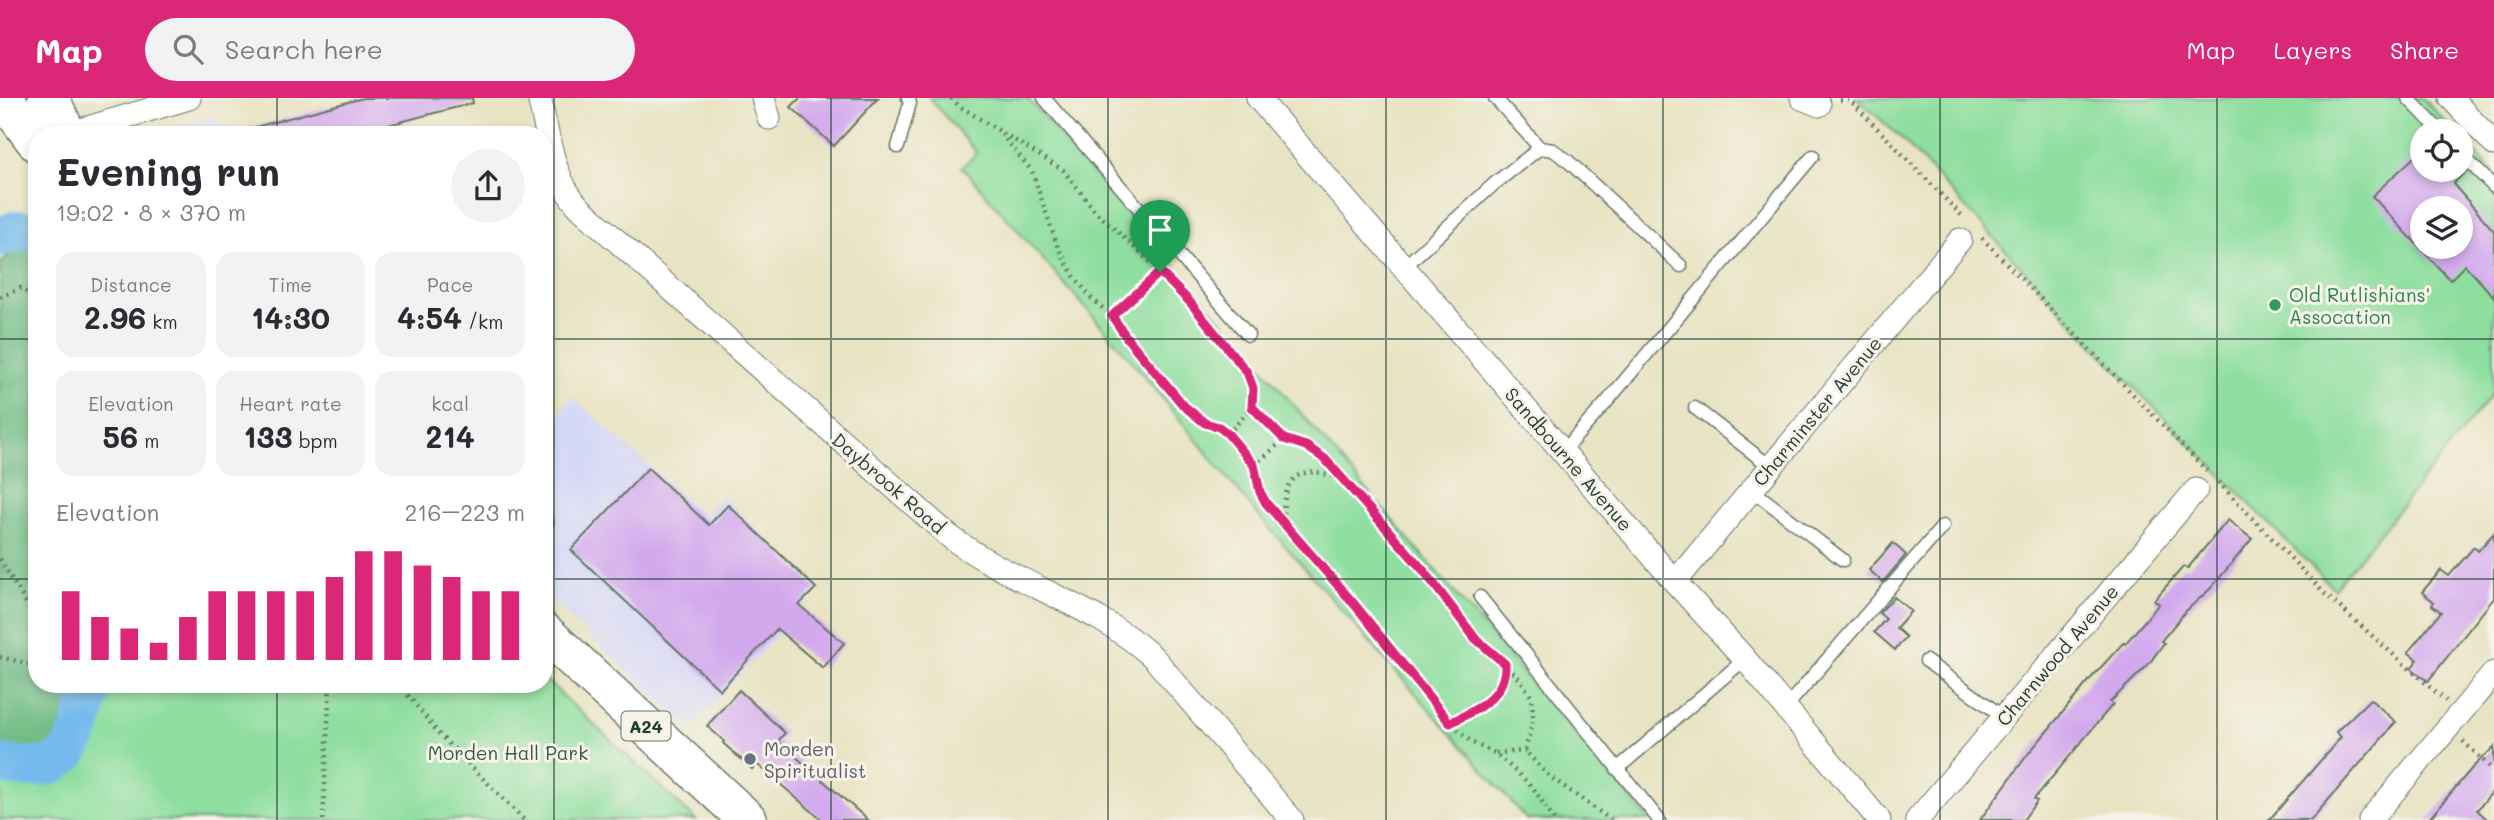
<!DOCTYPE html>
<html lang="en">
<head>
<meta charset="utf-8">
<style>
	:root { --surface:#fff; --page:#f2f2f3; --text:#2b2b33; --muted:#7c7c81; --accent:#db2777 }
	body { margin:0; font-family:Mali,sans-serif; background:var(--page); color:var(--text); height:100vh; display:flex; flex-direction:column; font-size:26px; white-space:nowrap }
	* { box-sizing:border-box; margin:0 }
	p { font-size:23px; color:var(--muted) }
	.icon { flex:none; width:38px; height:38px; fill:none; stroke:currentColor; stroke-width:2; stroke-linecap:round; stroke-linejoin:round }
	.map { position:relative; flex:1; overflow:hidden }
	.sheet { position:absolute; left:28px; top:28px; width:525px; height:567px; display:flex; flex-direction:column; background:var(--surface); border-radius:28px; box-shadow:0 4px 10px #0003 }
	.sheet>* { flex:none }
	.fabs { position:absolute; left:2410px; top:21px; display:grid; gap:14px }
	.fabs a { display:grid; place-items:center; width:63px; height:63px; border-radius:50%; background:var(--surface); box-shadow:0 4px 10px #0003; font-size:35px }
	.pin { position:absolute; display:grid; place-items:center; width:60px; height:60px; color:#fff; margin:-72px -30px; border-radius:50% 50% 50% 0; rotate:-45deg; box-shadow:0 0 7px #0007 }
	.pin .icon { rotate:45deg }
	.round { display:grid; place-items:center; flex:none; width:74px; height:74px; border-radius:37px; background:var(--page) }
	.head { display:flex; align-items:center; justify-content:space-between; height:119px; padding:0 28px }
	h1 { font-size:38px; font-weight:700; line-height:52px }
	.stats { display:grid; grid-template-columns:repeat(3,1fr); gap:10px; height:119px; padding:7px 28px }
	.stats div { display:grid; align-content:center; border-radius:18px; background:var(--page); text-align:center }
	.stats b { font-size:30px; font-weight:700 }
	.stats small { font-size:19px; font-weight:400 }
	.stats p { font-size:19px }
	.chart { height:196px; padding:14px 28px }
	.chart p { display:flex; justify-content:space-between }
	.chart svg { width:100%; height:126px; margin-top:7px; stroke:var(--accent); stroke-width:6 }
	header { display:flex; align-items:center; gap:42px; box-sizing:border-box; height:98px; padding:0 35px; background:var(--accent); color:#fff }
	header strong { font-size:33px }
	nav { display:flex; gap:38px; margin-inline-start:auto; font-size:24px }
	.search { width:490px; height:63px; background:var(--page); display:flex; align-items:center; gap:18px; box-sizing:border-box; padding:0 24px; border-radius:38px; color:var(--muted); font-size:26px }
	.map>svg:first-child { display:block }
</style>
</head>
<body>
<header>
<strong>Map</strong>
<div class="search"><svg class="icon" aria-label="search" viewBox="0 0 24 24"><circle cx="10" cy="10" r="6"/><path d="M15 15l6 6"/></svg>Search here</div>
<nav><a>Map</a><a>Layers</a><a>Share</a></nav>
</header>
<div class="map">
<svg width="2494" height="722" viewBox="0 0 2494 722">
	<rect width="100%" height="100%" fill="#f7f3e8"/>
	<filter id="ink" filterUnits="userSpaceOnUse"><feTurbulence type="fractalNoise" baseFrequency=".0143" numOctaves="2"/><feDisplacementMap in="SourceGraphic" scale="14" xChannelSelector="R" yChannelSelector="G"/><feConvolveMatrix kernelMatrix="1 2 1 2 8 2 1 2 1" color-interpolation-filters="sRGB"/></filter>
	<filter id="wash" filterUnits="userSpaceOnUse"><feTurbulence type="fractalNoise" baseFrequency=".00686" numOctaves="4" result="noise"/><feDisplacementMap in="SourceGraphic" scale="28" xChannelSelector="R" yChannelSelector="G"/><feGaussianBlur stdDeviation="1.57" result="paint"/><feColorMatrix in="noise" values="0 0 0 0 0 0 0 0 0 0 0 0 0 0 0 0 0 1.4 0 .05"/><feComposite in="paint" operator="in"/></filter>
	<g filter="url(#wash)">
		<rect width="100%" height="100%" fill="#e8e3c2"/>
		<g fill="#d6d8f8">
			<path d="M214,18L230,37H137Z"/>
			<path d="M572,299L704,417L722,398L819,491L690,631L544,495V338Z"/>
		</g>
		<g fill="#8dde9f" stroke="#568e6a" stroke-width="2" fill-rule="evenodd">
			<path d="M929,0H1027L1222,223L1649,722H1527L1257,416L1126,256L962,69L977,55Z"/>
			<path d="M1857,0H2422L2454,33H2422V72H2460L2461,40L2494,75V294L2334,491L2110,265L1902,41ZM2422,110H2460V149H2422Z"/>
			<path d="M37,136V586H544V580L696,722H0V166L24,141Z"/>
		</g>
		<path fill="#72bd86" stroke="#487d5d" stroke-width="2" d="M37,136V586H86C78,616 70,658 33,664C23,666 10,662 0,661V166L24,141Z"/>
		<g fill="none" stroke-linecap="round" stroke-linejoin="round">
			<g stroke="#75baec" stroke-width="40">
				<path d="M0,139L18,132L37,134"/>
				<path d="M0,666C16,668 34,672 50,667C80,657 85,612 92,586"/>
			</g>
		</g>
		<g id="blocks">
			<g fill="#d3a9ee" fill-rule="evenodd">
				<path d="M363,0H472L473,5L350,37H249L248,31Z"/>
				<path d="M800,0H878L834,48L791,9Z"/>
				<path d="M2422,52V72L2466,73L2453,86L2494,133V199L2465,167L2450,182L2372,98ZM2422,110H2460V149H2422Z"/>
				<path d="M648,370L709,427L728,407L816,490L799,507L844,545L823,570L777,531L720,592L571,452Z"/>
				<path d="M2228,422L2252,441L2212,489L2186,513L2161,543L2164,545L2148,567L2110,604L2113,606L2034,701L2037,703L2023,722H1980L2028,656L2093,578L2124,544L2125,546L2159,506L2154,502L2184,468L2187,471Z"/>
				<path d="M2494,435V500L2428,583L2411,570L2418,562L2408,554L2441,514L2432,507L2434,504L2422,494L2441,472L2449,478L2474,449L2478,453Z"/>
				<path d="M1893,445L1906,457L1883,484L1869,472Z"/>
				<path d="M1894,499L1911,513L1896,530L1906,539L1895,552L1874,534L1886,521L1879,515Z"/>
				<path d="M739,592L785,635L778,643L868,722H822L757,666L752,671L723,645L724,643L707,628Z"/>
				<path d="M2370,601L2396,624L2311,722H2269L2341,639L2336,634Z"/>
				<path d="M2494,649V692L2477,712L2488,722H2428L2472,670Z"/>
			</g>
		</g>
	</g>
	<g filter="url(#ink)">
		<use href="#blocks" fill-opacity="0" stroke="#657766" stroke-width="2"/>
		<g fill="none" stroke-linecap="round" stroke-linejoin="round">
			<g stroke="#657766" stroke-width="15">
				<g id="service">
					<path d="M1044,0L1248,237"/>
					<path d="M1495,0L1540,50"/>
					<path d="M2408,0L2440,33"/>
					<path d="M898,49L910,5L908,0"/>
					<path d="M2460,55L2494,89"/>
					<path d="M1404,169L1494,86L1540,50L1553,52L1567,62L1681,168"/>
					<path d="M1695,310L1771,369"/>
					<path d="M1563,353L1605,306L1813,58"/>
					<path d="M1752,392L1843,462"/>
					<path d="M544,427L547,424"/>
					<path d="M1480,499L1659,722"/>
					<path d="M1926,563L2005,620"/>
					<path d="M1786,609L1943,428"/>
					<path d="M1617,671L1745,561"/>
				</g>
			</g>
			<g stroke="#657766" stroke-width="25">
				<g id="minor">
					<path d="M539,0C549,38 552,83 581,111L949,438C1014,487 1093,505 1153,559L1292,722"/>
					<path d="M763,0L769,20"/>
					<path d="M1258,0L1675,484L1745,561L1879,722"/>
					<path d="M1802,0L1819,7"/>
					<path d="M2451,0L2494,46"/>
					<path d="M67,36L189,0"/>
					<path d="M1675,484L1960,142"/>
					<path d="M1917,722L2196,392"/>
					<path d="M2370,722L2494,575"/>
				</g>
			</g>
			<g stroke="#657766" stroke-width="41">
				<g id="trunk">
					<path d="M47,0L55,11L67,37"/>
					<path d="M8,6L37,45"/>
					<path d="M544,534L748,722"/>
				</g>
			</g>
			<g stroke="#657766" stroke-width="4.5" stroke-dasharray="2 5" stroke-linecap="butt">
				<path d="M951,0L959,8L1063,72L1096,114L1174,186L1247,273L1253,290L1252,309L1285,341L1306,348L1325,361L1424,473L1475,540L1520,581L1532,600L1533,622L1525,653L1549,678L1611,722"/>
				<path d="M1840,2H1850L1964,120"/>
				<path d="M1001,36L1032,73L1058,150L1074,178L1092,201L1112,218L1127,240L1184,308L1205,325L1219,329L1228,336L1254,367L1260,394L1266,405L1355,507L1449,625L1473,645L1495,655L1520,677L1534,691L1554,722"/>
				<path d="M1982,140L2207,373"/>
				<path d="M0,199L21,190L37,202"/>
				<path d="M1112,218L1161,174"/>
				<path d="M1228,336L1252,309"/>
				<path d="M1254,367L1285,341"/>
				<path d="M2218,384L2326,497L2446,603"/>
				<path d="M1283,423C1283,381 1296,365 1338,380"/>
				<path d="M0,461L37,524"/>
				<path d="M0,559L37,568"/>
				<path d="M399,586L440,637L524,722"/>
				<path d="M1449,625C1475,612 1506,600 1505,567"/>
				<path d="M2463,643L2494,673"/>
				<path d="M1496,655L1525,653"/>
				<path d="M323,722L330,586"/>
			</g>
			<use href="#service" stroke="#fff" stroke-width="12"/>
			<use href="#minor" stroke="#fff" stroke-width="23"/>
			<use href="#trunk" stroke="#fff" stroke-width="38"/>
		</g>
	</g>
	<g fill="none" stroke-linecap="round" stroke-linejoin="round" filter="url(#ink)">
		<g stroke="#fff" stroke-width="14">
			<path id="route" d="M1160,174L1189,203L1247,274L1253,290L1252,309L1284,341L1306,348L1325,361L1424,473L1475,540L1505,566C1506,600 1475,612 1450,625L1355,507L1266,405L1260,394L1254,367L1228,336L1219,329L1205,325L1184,308L1127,240L1112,218Z"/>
		</g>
		<use href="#route" stroke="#db2777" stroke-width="9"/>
	</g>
	<path fill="none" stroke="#1f3d34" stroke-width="2" stroke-opacity="0.55" d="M277,0V37M554,0V722M831,0V722M1108,0V722M1386,0V722M1663,0V722M1940,0V722M2217,0V722M0,241H37M544,241H2494M0,481H37M544,481H2494M277,586V722"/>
	<circle fill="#2e9e5b" stroke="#f7f3e8" stroke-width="2.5" cx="2275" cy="207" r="7"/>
	<circle fill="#6b7280" stroke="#f7f3e8" stroke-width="2.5" cx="750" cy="661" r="7"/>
	<g text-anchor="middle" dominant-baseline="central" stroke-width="6" stroke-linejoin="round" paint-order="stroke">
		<rect fill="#f7f3e8" stroke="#60746a" stroke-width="2" x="621.5" y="613.5" width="49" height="29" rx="5"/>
		<g font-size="18" font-weight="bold" fill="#1f3d34">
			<text x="646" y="628">A24</text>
		</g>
		<g font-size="19" fill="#27864d" stroke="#f7f3e8" text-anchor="start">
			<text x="2289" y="196">Old Rutlishians'<tspan x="2289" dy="22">Assocation</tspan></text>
		</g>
		<g font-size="19" fill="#1f3d34" stroke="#f7f3e8">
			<text transform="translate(1817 313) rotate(-50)">Charminster Avenue</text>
			<text transform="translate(1569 361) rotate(49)">Sandbourne Avenue</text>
			<text transform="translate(889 385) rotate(41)">Daybrook Road</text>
			<text transform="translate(2057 557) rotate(-50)">Charnwood Avenue</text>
		</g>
		<g font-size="19" fill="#5b616d" stroke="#f7f3e8" text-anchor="start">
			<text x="764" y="650">Morden<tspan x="764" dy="22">Spiritualist</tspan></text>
		</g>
		<g font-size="19" fill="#355d49" stroke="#f7f3e8">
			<text x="508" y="654">Morden Hall Park</text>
		</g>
	</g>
</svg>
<div class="fabs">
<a><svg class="icon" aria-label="locate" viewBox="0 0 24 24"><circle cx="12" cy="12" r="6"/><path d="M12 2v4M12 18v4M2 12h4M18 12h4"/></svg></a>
<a><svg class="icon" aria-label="layers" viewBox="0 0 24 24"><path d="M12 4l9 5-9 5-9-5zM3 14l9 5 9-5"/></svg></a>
</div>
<div class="pin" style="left:1160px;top:174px;background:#1e9e55"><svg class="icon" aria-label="arrive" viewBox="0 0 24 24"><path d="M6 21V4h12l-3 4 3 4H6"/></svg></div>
<section class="sheet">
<div class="head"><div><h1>Evening run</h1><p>19:02 · 8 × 370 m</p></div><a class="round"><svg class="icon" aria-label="share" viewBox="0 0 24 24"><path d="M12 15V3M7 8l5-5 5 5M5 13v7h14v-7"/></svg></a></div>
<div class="stats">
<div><p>Distance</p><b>2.96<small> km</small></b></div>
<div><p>Time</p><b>14:30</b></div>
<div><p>Pace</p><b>4:54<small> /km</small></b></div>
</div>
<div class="stats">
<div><p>Elevation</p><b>56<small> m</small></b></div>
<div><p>Heart rate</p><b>133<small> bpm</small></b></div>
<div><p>kcal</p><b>214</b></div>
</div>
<div class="chart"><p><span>Elevation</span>216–223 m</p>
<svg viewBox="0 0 160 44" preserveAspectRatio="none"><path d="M5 44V20M15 44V29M25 44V33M35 44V38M45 44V29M55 44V20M65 44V20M75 44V20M85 44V20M95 44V15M105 44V6M115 44V6M125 44V11M135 44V15M145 44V20M155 44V20"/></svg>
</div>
</section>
</div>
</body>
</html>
